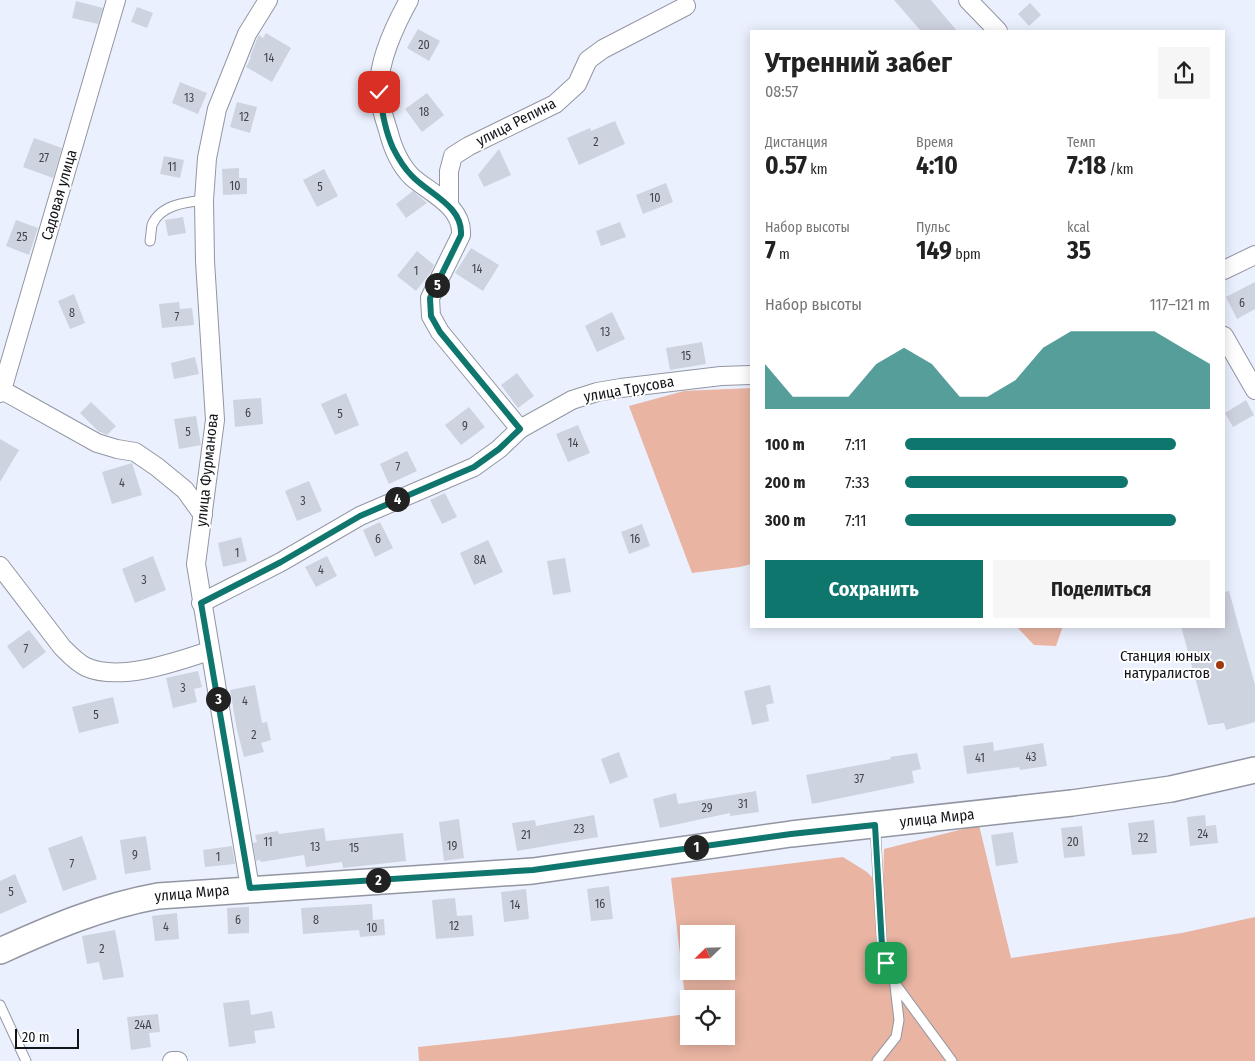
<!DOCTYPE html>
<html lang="ru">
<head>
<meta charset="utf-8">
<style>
	:root { --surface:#fff; --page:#f6f6f6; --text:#222; --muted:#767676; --accent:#0f766e }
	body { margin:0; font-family:"Fira Sans Condensed",sans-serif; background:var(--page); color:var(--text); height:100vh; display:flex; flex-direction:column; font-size:19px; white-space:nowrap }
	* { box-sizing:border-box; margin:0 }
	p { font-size:16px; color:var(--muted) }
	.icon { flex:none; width:28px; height:28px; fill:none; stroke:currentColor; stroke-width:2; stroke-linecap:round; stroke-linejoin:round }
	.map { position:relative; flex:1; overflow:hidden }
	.panel { position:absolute; left:750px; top:30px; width:475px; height:598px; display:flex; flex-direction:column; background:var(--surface); border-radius:0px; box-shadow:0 2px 12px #0003 }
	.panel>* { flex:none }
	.needle { width:32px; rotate:247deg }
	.fabs { position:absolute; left:680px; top:925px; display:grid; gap:10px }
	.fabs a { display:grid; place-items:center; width:55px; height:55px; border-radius:0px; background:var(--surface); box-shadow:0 2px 12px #0003; font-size:25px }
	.scale { position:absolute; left:15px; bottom:12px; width:64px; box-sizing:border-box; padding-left:5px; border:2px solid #131419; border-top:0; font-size:14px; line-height:18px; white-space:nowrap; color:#131419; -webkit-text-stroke:4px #fff; paint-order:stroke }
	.pin { position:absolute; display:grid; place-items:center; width:42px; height:42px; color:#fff; margin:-21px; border-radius:10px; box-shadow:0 2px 8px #0006 }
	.km { position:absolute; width:25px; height:25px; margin:-12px; border-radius:50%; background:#222; color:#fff; font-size:14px; line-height:25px; text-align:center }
	.round { display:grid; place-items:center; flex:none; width:52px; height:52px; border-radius:0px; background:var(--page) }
	.headline { display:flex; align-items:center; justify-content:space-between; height:85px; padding:0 15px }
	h1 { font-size:28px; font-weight:700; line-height:38px }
	.stats { display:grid; grid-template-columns:repeat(3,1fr); gap:8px; height:85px; padding:5px 15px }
	.stats div { display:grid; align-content:center }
	.stats b { font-size:25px; font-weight:700 }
	.stats small { font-size:14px; font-weight:400 }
	.stats p { font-size:14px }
	.chart { height:140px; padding:10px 15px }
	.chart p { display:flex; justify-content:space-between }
	.chart svg { width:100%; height:90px; margin-top:5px; fill:var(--accent); opacity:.7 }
	.button { display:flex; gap:10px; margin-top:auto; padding:10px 15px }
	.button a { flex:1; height:58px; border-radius:0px; background:var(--accent); color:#fff; font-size:20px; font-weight:700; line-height:58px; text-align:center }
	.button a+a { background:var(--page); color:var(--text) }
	ul { padding:0 15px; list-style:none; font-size:16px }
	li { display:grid; grid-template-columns:80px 60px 1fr; align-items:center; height:38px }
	li i { height:12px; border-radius:6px; background:var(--accent) }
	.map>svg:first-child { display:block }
</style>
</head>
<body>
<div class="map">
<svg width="1255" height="1061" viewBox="0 0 1255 1061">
	<rect width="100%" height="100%" fill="#ebf0fe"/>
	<g fill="#e9b4a2" fill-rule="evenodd">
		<path d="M751,388V564L740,567L692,573L629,406L684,391Z"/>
		<path d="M1016,626H1063L1056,646L1034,645Z"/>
		<path d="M979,825L1011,958L1182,933L1255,917V1061H419L418,1047L512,1037L687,1014L671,878L843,857L867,872L883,889L884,849ZM689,934H726V971H689ZM689,999H726V1036H689Z"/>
	</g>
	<g fill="#ced3e0">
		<path d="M894,0H931L957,31H921Z"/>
		<path d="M76,1L103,8L98,24L72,18Z"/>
		<path d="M1030,3L1041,15L1029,26L1018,14Z"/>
		<path d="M137,7L153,13L147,28L131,22Z"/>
		<path d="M418,29L440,41L429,61L407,48Z"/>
		<path d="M266,33L291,48L272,82L246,67L251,58L250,57L257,39L259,35L263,38Z"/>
		<path d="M180,82L207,93L198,114L172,103Z"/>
		<path d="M427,93L444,115L422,132L405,109Z"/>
		<path d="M237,102L257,107L250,133L230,127Z"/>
		<path d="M615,121L625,144L579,165L567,138L590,128L591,131Z"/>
		<path d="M34,138L62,148L53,178L23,167Z"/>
		<path d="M499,149L511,175L484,187L478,175Z"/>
		<path d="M164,156L184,160L180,178L160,174Z"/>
		<path d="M239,168V178H247V194L223,195L222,169Z"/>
		<path d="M324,169L338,196L317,207L303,180Z"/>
		<path d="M666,183L673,202L643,214L636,195Z"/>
		<path d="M413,191L427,203L406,218L396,204Z"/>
		<path d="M183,217L186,233L168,236L165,220Z"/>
		<path d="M16,220L38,228L29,255L6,246Z"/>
		<path d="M620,222L626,237L601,246L596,231Z"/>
		<path d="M471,248L499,265L483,291L455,273Z"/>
		<path d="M417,251L434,265L431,272L416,291L397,276Z"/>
		<path d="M1255,282V309L1237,319L1226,297Z"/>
		<path d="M74,294L85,323L70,329L58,301Z"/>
		<path d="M179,302L180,309L192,308L194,325L162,328L159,304Z"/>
		<path d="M612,312L625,339L597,352L585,326Z"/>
		<path d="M702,342L706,364L670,370L666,348Z"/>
		<path d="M195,357L199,374L174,379L171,363Z"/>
		<path d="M517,373L534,396L518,408L501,385Z"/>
		<path d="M346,393L359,425L335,435L321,404Z"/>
		<path d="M261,398L263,424L235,427L233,400Z"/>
		<path d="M1246,400L1254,415L1233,427L1225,413Z"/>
		<path d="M91,402L116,426L107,435L98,431L80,413Z"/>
		<path d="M469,407L485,427L461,445L445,425Z"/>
		<path d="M196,416L201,445L179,449L174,419Z"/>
		<path d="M578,425L590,453L568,462L556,434Z"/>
		<path d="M0,439L19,450L0,482Z"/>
		<path d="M407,451L417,471L389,484L380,464Z"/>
		<path d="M132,463L142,495L112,504L102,472Z"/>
		<path d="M309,481L322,511L297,521L285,491Z"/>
		<path d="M445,493L457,517L442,524L430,500Z"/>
		<path d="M380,522L393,548L375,557L363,530Z"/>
		<path d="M642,524L650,546L629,554L621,532Z"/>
		<path d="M241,537L247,561L223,567L218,543Z"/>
		<path d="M488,540L503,572L474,585L460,553Z"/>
		<path d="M153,556L166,590L135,603L122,569Z"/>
		<path d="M327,556L337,576L316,587L305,567Z"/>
		<path d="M565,558L571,592L553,595L547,561Z"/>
		<path d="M1229,591L1255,685V722L1226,730L1224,723L1208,725L1181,626H1224V592Z"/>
		<path d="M29,630L46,652L23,669L7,646Z"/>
		<path d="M198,671L202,687L194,689L197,702L173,708L166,678Z"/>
		<path d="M255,685L262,723L267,722L271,740L261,743L264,752L244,757L237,730L230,690Z"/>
		<path d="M770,685L774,703L766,705L769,721L752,725L744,691Z"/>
		<path d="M113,697L119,723L79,733L72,707Z"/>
		<path d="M993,742L994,751L1043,743L1047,766L1020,770L1019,767L967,774L963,746Z"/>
		<path d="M619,752L628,777L610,784L601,759Z"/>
		<path d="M917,753L921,769L912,771L914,783L812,804L806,775L891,759L890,757Z"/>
		<path d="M756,791L759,812L730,816V813L660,828L653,799L676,793L678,804Z"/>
		<path d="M594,815L598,837L517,851L512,823L535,820L536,826Z"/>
		<path d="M1205,815L1206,826L1216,825L1218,843L1190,846L1187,817Z"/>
		<path d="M459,819L464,858L444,861L439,822Z"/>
		<path d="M1154,820L1157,853L1132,855L1128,823Z"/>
		<path d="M1082,826L1085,856L1064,858L1061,828Z"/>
		<path d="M324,828L326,841L403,833L406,861L343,868L342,862L306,867L304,855L261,862L260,860L256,861L253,843L257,842L255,835L278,831L279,834Z"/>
		<path d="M1013,832L1018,863L996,866L991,835Z"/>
		<path d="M82,836L97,879L63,891L48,848Z"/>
		<path d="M146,836L151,870L125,874L120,840Z"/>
		<path d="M232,846L235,864L205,867L203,850Z"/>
		<path d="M15,874L27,902L0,914V881Z"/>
		<path d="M609,886L613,919L591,921L587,889Z"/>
		<path d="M526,889L529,919L504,922L501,892Z"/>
		<path d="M455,898L457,916L472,915L474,936L436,939L432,900Z"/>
		<path d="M372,904L373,920L384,919L385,935L360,937L359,930L303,934L301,908Z"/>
		<path d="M249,907V933L228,934L227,908Z"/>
		<path d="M177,913L179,939L155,941L152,916Z"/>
		<path d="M115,930L124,977L103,980L99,962L87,964L82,936Z"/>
		<path d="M249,1000L251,1015L272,1011L275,1028L254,1031L256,1043L229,1047L223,1003Z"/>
		<path d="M158,1014L160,1032L149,1033L151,1047L131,1050L127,1017Z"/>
	</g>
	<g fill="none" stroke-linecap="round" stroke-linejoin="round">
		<g stroke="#9296a2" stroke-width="11">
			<g id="lane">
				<path d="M150,241C151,236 151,230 152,225C160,205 186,202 204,200"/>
				<path d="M875,825L882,946L886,963L894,982L952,1061"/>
				<path d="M0,1005L26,1061"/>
				<path d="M877,1061L896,1037L899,1020L895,986"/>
			</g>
		</g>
		<g stroke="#9296a2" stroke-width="20">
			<g id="street">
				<path d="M409,0C395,25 377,64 379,93C380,106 384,118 388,130C392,146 400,165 412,177C430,193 463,206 461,235L430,298L431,316L440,332L520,429"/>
				<path d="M968,0L998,31"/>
				<path d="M449,205V171L453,156L469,146L555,104L577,84L588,60L603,49L686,6"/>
				<path d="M1224,270L1255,255"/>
				<path d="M1224,336L1255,390"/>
				<path d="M2,390L97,443L117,449L135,452L157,467L185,490L203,515"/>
				<path d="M0,393L2,390L116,0"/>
				<path d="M0,566L62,647C69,654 76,662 86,667C120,682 176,662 209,651"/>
				<path d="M201,603L281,562L360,516L474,467L499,449L520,429L572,400L597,392L621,388L721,376L751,375"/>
				<path d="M250,888L196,564L215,420L205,261L204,200L207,158L217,109L247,34L268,0"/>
				<path d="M172,1061H178"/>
			</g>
		</g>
		<g stroke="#9296a2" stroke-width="28">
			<path id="secondary" d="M0,951C51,928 102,906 158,896L533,871L791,834L1072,803L1171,789L1255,770"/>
		</g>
		<use href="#lane" stroke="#fff" stroke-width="9"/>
		<use href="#street" stroke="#fff" stroke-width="18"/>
		<use href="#secondary" stroke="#fff" stroke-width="25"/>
	</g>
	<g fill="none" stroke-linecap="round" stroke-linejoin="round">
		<g stroke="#fff" stroke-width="10">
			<path id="route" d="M379,92C382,110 385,131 393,148C397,156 405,169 412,176C429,194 463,206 461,235L430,298L431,316L440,332L520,429L499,449L474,467L360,516L281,562L201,603L250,888L533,870L791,834L875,825L882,946L886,963"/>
		</g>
		<use href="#route" stroke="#0f766e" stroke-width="6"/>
	</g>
	<circle fill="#9e380e" stroke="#fff" stroke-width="2" cx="1220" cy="665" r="5"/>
	<g text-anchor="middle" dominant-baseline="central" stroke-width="4" stroke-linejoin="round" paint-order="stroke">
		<g font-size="12" fill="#42444b">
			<text x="424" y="45">20</text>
			<text x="269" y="58">14</text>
			<text x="189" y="98">13</text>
			<text x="424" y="112">18</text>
			<text x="244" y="117">12</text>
			<text x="596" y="142">2</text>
			<text x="44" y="158">27</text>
			<text x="172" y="167">11</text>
			<text x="235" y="186">10</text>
			<text x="320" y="187">5</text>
			<text x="655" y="198">10</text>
			<text x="22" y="237">25</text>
			<text x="477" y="269">14</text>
			<text x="416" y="271">1</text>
			<text x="1242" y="303">6</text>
			<text x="72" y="313">8</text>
			<text x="177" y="317">7</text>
			<text x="605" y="332">13</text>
			<text x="686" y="356">15</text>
			<text x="248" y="413">6</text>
			<text x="340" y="414">5</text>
			<text x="465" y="426">9</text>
			<text x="188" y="432">5</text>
			<text x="573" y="443">14</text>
			<text x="398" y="467">7</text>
			<text x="122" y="483">4</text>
			<text x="303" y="501">3</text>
			<text x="378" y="539">6</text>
			<text x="635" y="539">16</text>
			<text x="237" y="553">1</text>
			<text x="480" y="560">8А</text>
			<text x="321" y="570">4</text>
			<text x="144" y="580">3</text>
			<text x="26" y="649">7</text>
			<text x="183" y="688">3</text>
			<text x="245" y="701">4</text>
			<text x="96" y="715">5</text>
			<text x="254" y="735">2</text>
			<text x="1031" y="757">43</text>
			<text x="980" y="758">41</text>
			<text x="859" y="779">37</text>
			<text x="743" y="804">31</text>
			<text x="707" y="808">29</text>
			<text x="579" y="829">23</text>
			<text x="1203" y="834">24</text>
			<text x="526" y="835">21</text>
			<text x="1143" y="838">22</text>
			<text x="268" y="842">11</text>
			<text x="1073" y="842">20</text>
			<text x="452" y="846">19</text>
			<text x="315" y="847">13</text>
			<text x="354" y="848">15</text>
			<text x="135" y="855">9</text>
			<text x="218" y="857">1</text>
			<text x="72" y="864">7</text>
			<text x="11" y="892">5</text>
			<text x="600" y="904">16</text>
			<text x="515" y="905">14</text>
			<text x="238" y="920">6</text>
			<text x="316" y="920">8</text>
			<text x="454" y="926">12</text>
			<text x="166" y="927">4</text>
			<text x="372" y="928">10</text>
			<text x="102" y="949">2</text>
			<text x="143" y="1025">24А</text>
		</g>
		<g font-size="15" fill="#131419" stroke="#fff">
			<text transform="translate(516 122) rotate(-27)">улица Репина</text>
			<text transform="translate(59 195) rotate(-74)">Садовая улица</text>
			<text transform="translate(629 389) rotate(-10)">улица Трусова</text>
			<text transform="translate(207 470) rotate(-84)">улица Фурманова</text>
			<text transform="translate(937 818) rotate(-6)">улица Мира</text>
			<text transform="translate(192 893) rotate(-5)">улица Мира</text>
		</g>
		<g font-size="15" fill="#131419" stroke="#fff" text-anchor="end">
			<text x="1210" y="656">Станция юных<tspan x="1210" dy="17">натуралистов</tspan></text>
		</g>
	</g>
</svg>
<div class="fabs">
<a><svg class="needle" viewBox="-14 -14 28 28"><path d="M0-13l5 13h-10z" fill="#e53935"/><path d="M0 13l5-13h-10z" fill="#767676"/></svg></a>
<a><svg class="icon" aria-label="locate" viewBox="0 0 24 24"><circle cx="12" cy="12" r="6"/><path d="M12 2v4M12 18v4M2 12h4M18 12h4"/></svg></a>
</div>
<div class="scale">20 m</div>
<div class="pin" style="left:886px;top:963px;background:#1e9e55"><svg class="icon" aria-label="arrive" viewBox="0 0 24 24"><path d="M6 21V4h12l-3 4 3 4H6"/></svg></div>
<div class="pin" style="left:379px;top:92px;background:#d93025"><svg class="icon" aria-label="check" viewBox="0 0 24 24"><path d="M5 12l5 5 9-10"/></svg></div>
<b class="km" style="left:696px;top:847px">1</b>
<b class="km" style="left:378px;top:880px">2</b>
<b class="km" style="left:218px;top:699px">3</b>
<b class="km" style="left:397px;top:499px">4</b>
<b class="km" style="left:437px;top:285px">5</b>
<section class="panel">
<div class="headline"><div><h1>Утренний забег</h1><p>08:57</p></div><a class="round"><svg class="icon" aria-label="share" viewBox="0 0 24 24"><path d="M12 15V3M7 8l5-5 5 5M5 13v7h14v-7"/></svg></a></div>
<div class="stats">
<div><p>Дистанция</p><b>0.57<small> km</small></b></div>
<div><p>Время</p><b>4:10</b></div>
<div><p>Темп</p><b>7:18<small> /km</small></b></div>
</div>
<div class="stats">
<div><p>Набор высоты</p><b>7<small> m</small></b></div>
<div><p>Пульс</p><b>149<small> bpm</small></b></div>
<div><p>kcal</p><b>35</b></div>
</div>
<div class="chart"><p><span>Набор высоты</span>117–121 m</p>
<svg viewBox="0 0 160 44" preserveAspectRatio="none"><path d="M0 44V22L10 38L20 38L30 38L40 22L50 14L60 22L70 38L80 38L90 30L100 14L110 6L120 6L130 6L140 6L150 14L160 22V44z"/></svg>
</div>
<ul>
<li><b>100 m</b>7:11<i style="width:89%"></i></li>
<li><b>200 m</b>7:33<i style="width:73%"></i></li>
<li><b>300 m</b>7:11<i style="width:89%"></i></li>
</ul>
<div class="button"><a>Сохранить</a><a>Поделиться</a></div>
</section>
</div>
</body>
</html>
